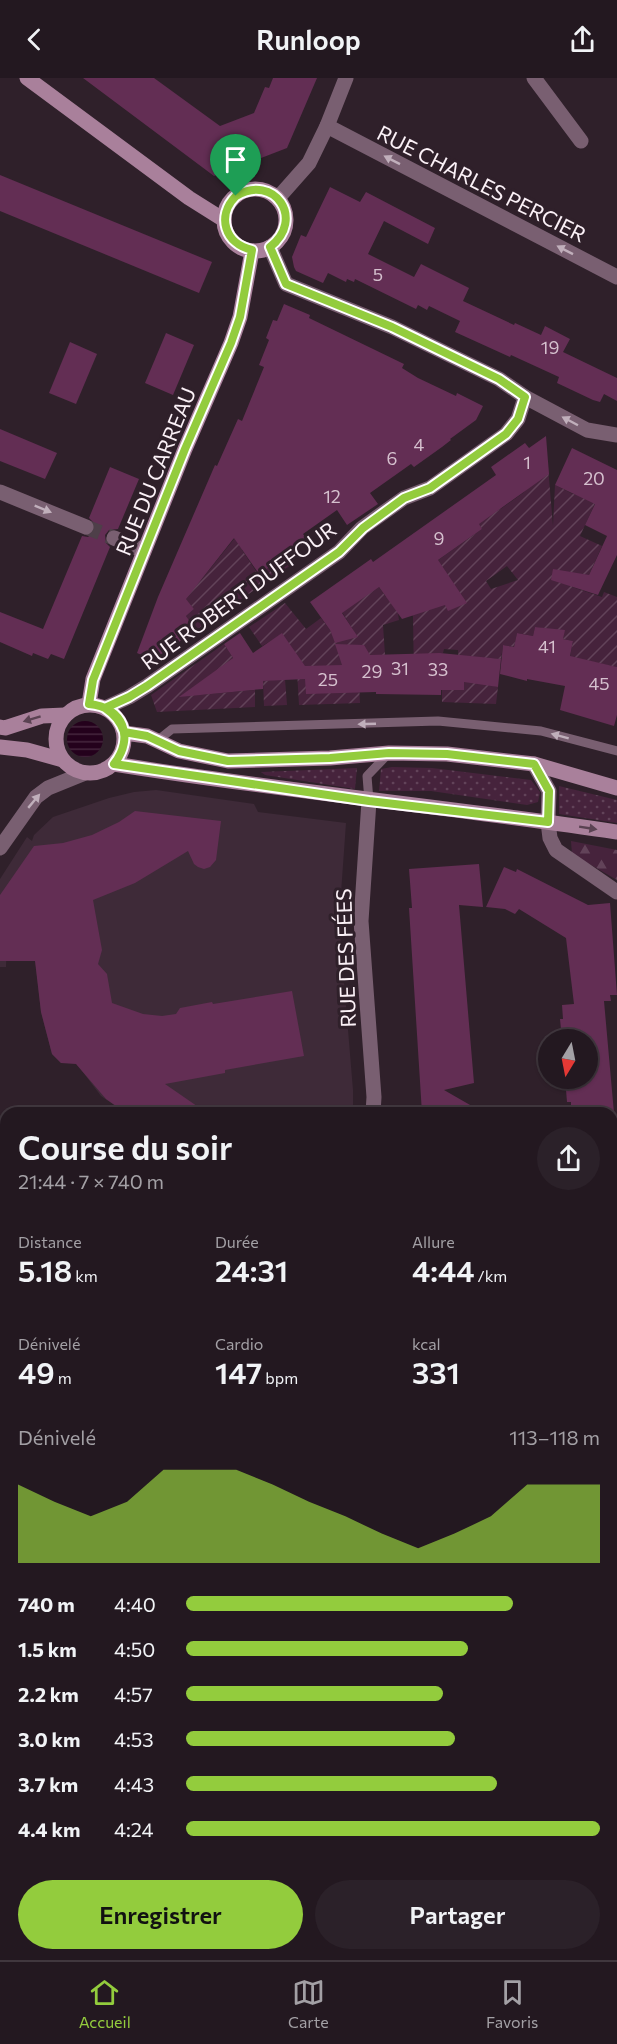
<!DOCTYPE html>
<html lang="fr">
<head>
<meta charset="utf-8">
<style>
	:root { --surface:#231820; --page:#2b2129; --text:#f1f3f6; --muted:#a3a0a5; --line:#40373e; --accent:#93cc3d }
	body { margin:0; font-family:Commissioner,sans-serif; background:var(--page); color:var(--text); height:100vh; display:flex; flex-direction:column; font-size:22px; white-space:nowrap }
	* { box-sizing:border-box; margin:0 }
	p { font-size:20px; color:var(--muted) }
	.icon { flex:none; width:33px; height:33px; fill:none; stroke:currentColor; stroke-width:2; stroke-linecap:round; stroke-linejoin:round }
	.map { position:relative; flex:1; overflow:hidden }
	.panel { position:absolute; left:0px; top:1029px; width:618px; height:854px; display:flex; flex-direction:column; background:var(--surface); border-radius:18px 18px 0 0; box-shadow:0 2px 4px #0004,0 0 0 2px var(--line) }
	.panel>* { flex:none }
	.needle { width:39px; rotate:190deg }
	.tools { position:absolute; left:538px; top:951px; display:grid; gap:12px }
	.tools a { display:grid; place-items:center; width:60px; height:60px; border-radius:50%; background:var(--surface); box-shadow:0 2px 4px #0004,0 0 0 2px var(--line); font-size:30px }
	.pin { position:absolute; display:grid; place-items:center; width:51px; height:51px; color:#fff; margin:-62px -26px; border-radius:50% 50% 50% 0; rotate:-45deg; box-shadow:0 0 6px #0007 }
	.pin .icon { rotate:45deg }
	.round { display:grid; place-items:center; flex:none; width:63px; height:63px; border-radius:32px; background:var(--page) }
	.headline { display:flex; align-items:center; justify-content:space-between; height:102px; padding:0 18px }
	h1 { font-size:33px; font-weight:600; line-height:45px }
	.figures { display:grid; grid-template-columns:repeat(3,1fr); gap:9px; height:102px; padding:6px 18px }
	.figures div { display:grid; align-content:center }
	.figures b { font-size:30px; font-weight:600 }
	.figures small { font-size:16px; font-weight:400 }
	.figures p { font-size:16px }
	.chart { height:168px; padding:12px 18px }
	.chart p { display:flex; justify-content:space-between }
	.chart svg { width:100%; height:108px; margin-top:6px; fill:var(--accent); opacity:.7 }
	.action { display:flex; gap:12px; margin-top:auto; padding:12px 18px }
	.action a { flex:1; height:69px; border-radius:36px; background:var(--accent); color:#111; font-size:24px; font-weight:600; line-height:69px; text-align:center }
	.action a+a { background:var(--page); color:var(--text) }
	ul { padding:0 18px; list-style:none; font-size:20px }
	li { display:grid; grid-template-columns:96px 72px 1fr; align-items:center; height:45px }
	li i { height:15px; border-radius:8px; background:var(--accent) }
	header { display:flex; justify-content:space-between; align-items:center; height:78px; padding:0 18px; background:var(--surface); font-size:27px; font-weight:600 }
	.dock { display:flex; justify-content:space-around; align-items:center; height:84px; border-top:2px solid var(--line); background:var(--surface); font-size:16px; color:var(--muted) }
	.dock a { display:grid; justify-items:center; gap:3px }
	.dock .selected { color:var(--accent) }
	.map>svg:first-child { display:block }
</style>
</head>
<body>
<header><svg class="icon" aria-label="back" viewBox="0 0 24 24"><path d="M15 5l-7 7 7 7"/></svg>Runloop<svg class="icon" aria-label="share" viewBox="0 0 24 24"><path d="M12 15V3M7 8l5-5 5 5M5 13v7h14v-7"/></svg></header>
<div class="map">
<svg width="617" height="1882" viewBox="0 0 617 1882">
	<defs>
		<pattern id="industrial-grid" width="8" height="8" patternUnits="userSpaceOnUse" patternTransform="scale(1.5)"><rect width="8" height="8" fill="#3e2a38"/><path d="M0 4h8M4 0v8" fill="none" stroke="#513f4c"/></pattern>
		<pattern id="grass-dots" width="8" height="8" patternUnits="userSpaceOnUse" patternTransform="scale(1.5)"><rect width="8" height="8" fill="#46233c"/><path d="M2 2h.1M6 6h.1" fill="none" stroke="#624359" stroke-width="1.8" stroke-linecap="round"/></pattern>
		<pattern id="forest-firs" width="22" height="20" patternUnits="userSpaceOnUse" patternTransform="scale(1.5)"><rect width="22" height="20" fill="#46233c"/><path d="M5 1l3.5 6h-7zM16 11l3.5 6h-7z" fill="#624359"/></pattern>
		<pattern id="garden-furrows" width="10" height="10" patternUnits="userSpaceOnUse" patternTransform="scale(1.5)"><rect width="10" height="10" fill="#46233c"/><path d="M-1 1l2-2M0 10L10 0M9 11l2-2" fill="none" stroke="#624359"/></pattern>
		<pattern id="water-rules" width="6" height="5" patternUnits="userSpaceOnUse" patternTransform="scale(1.5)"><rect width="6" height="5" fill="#24011c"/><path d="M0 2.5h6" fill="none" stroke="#45263e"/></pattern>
	</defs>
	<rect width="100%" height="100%" fill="#2f202a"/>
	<path fill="#3e2a38" d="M156,712L254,726L258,734L346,745L339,843L353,1012V1035H126L101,1018L76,985H61L52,976L41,934L30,836L7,858L6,889H0V801L27,759L32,763L34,757L53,739L109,720L134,714Z"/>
	<path fill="url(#industrial-grid)" d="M6,1802V1876L415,1877L413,1882H0V1804Z"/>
	<g fill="url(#grass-dots)">
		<path d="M392,689L432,690L531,702L540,714L538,724L527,727L431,713H379L381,691Z"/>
		<path d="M357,690L355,711L265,697L261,694Z"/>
		<path d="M559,708L617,722V745L559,736Z"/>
		<path d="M612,1477L617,1478V1618L612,1638Z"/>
	</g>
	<g fill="url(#forest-firs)">
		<path d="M571,763L617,772V802L572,776Z"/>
		<path d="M617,1224V1350L612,1371V1244Z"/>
	</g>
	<g fill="url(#garden-furrows)" fill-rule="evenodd">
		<path d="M548,389L553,448L555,407L573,416L597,421L580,458L602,468L588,499L575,495L572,509L602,519L604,514L617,519V589L570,579L573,563L563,561L564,553L535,549L533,558L517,555L514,569L503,567L501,581L491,580L488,607L498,609L496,626L442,624V612H464C464,598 458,586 458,572L444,571L443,575H440L414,603L413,538L407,533L398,536L399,542L383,547L385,577L358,580L360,625L299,627L296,576L282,556L262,568L249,549L285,525L306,551L321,540L330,552L335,564L357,558L342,534L378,508L386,519L482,451L477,444L502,430L523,415ZM507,488L518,502L491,511L486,503Z"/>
		<path d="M221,455L257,462L242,472L258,496L285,478L291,487L196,552L186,538L194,531L184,519L202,501L234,461Z"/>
		<path d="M224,566L233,580L199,617L255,612V629L157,634L151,617Z"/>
		<path d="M285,601L287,627L264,628L263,603Z"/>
	</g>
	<circle fill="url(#water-rules)" cx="85" cy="661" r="18"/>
	<g fill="#632e54">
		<path d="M83,0H154L220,48L254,35L265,9L269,10L273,0H317L287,70L214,98Z"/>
		<path d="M0,97L212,184L199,215L0,133Z"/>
		<path d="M330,109L360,124L366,114L435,150L428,166L384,143L368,176L414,199L421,186L469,210L463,223L514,247L515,245L541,257L545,248L570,261L563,274L617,300V323L604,316L600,324L593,322L557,305L559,299L511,277L510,279L455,254L460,243L429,228L427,232L418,227L416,231L355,201L354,204L347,201L346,204L328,195L323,205L296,193L294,189L292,179L301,157L306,159Z"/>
		<path d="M284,226L310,237L309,240L404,286L402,290L418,300L456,318L457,315L483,328L476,342L450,361L451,362L442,369L414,389L411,386L370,415L378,426L347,447L337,432L303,456L308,463L259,496L234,460L186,521L194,531L186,538L196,552L153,582L137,575L158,519L215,387L217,388L238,341L242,343L264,289L259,287L269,262L266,260L273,242L277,243Z"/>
		<path d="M166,255L194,267L173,317L145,305Z"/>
		<path d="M70,264L97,276L76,326L49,315Z"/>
		<path d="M0,351L57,375L45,401L0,383Z"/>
		<path d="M546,358L549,396L479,446L482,451L438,482L467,525L448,533L445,527L402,541L379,509L342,535L358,559L335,565L330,552L310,524L371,481L373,484L496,397L491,389L525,365L529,370Z"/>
		<path d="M572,370L617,392V477L598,517L551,502L553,491L589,497L607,458L585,447L595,426L555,407Z"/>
		<path d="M110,389L139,401L118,451L109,452L105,457L106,465L110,469L64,581L51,576L48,581L33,575L32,578L0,564V534L43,551L82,458L88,459L95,453L96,447L89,440Z"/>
		<path d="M535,549L565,552L563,561L573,563L570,578L617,589V637L614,648L560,632L565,608L527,601V603L500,596L503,567L514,569L517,555L533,558Z"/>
		<path d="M240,555L253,575L282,555L305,588L342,587L335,566L364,567L370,577L440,575L501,581L498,609L464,604V612H441V617L376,616V614L306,616L305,601L263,603V611L179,619L233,580L224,566Z"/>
		<path d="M135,733L221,743L216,782L210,789L204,791L198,789L194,786L188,773L135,805L93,822L102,872L98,886L107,896L112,925L143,936L162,938L176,936L180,930L212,924L213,926L292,913L304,978L225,992V995L165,1006L207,1035H126L106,1021L76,986L61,985L52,976L41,934L35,883H0V817L34,768L63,765L92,757L119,744Z"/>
		<path d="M479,786L483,829L459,827L474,1005L444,1012L484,1035H422L409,830H412L409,791Z"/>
		<path d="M504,789L516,794L517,791L588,827L610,825L617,917H610L611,923H604L614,1035H571V1024H567L565,1000H588V962H562L560,941H563L562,927L574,926L566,860L519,831L515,836L505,831L486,829Z"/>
	</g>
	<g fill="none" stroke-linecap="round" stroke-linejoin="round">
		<path stroke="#4e3f49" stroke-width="15" stroke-dasharray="15 8" stroke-linecap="butt" d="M86,449L114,460"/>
		<g stroke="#795f71" stroke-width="9">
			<path d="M157,663L172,651L438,643L541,653L617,673"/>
			<path d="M369,723L367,698L389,675"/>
			<path d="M0,1819L6,1817"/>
		</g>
		<g stroke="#795f71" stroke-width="15">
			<path d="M534,0L581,63"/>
			<path d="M327,48L617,199"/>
			<path d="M278,120L309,85L327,48L346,0"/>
			<path d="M270,169L286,206L392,249L499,301L525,319L587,352L617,357"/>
			<path d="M0,414L86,449"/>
			<path d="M114,460L144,473"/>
			<path d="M105,630L129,619L147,608L339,474L362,450L404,420L430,410L506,356L518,341L525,319"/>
			<path d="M534,686L549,713L548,744L550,760L556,772L617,814"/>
			<path d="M369,723L361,843L374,1019L373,1035"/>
			<path d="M0,770L36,719L48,710L85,695"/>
			<path d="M0,1071L6,1075"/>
			<path d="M0,1111L6,1102"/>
			<path d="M0,1152L6,1156"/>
			<path d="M612,1158L617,1130"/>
			<path d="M0,1777L6,1775"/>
			<path d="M448,1882L450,1876"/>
		</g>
		<g stroke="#a9809b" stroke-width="15">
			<path d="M27,0L189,120L224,142"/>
			<circle cx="255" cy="142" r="31"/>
			<path d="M89,626L93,601L185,371L231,265L240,239L252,173"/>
			<circle cx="90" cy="661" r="34"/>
			<path d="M0,649L5,650L42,638L65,637"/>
			<path d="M124,655L147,658L179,673L228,683L330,680L389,675L447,676L534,686L617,710"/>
			<path d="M0,669L27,672L63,682"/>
			<path d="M114,686C281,713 450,729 617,754"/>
		</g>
		<g stroke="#ce98bc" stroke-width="15">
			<path d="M612,1453L617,1433"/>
			<path d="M612,1695L617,1672"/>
			<path d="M564,1882L565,1876"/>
		</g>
		<g stroke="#b6aab2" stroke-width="1.5">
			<path d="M612,1532L617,1510"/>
			<path d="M612,1600L617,1578"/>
			<path d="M524,1882L525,1876"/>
			<path d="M534,1882L535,1876"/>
		</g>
	</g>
	<defs><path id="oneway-solid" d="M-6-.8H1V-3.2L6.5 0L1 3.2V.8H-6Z" transform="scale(1.5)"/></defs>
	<g fill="#c0afbb">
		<use href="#oneway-solid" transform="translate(392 82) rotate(-153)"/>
		<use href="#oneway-solid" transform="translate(565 172) rotate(-153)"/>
		<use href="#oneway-solid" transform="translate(570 343) rotate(-152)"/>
		<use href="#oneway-solid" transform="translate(43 431) rotate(22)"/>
		<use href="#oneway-solid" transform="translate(367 646) rotate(178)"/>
		<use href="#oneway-solid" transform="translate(560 658) rotate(-165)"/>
		<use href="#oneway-solid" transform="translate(34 723) rotate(-50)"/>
	</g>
	<g fill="#5a4252">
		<use href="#oneway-solid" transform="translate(32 641) rotate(163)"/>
		<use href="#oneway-solid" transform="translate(588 750) rotate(9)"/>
	</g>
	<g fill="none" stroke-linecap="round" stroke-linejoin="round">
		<g stroke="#fff" stroke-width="12">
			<path id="route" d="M236,118C216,138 225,166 252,172L240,239L231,265L185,371L93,602L89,626C123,629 135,659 114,686L369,723L548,744L549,713L534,686L447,676L389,675L330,680L228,683L179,673L147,658L124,654C120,643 115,637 105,630L129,619L147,608L339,474L363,450L404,420L430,410L506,356L518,341L525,319L499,301L392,249L286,206L270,169C306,141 274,95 236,118"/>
		</g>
		<use href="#route" stroke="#93cc3d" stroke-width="8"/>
	</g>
	<g text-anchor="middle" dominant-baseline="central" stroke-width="6" stroke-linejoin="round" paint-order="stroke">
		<g font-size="18" fill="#d5c0ce">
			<text x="378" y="196">5</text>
			<text x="550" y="269">19</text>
			<text x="419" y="366">4</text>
			<text x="392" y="380">6</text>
			<text x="527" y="384">1</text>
			<text x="594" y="400">20</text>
			<text x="332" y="418">12</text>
			<text x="439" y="460">9</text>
			<text x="547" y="568">41</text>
			<text x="400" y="590">31</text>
			<text x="438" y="591">33</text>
			<text x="372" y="593">29</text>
			<text x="328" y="601">25</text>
			<text x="599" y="605">45</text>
		</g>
		<g font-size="21" fill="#fbf1f7" stroke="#2f202a">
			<text transform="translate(482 105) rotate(27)">RUE CHARLES PERCIER</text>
			<text transform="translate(155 393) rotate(-68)">RUE DU CARREAU</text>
			<text transform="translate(238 517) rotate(-36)">RUE ROBERT DUFFOUR</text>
			<text transform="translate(345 880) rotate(-92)">RUE DES FÉES</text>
		</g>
	</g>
</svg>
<div class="tools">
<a><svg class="needle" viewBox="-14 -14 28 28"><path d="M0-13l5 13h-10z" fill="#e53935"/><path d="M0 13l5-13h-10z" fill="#a3a0a5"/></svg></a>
</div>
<div class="pin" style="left:236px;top:118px;background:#1e9e55"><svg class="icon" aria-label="arrive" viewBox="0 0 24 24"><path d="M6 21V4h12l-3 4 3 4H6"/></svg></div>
<section class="panel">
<div class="headline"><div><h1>Course du soir</h1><p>21:44 · 7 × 740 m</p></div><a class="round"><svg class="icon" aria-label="share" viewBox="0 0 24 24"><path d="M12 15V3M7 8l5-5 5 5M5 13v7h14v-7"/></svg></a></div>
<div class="figures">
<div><p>Distance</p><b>5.18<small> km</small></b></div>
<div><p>Durée</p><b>24:31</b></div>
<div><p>Allure</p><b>4:44<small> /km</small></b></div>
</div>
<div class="figures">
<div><p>Dénivelé</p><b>49<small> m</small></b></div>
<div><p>Cardio</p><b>147<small> bpm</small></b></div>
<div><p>kcal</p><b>331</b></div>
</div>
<div class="chart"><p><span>Dénivelé</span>113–118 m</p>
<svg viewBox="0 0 160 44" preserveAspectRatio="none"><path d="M0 44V12L10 19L20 25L30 19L40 6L50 6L60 6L70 12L80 19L90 25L100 32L110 38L120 32L130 25L140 12L150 12L160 12V44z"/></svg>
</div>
<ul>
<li><b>740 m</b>4:40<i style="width:79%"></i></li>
<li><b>1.5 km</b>4:50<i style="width:68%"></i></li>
<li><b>2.2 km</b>4:57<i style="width:62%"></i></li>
<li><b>3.0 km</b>4:53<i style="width:65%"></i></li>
<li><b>3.7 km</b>4:43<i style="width:75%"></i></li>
<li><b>4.4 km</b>4:24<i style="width:100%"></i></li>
</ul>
<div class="action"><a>Enregistrer</a><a>Partager</a></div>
</section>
</div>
<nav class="dock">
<a class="selected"><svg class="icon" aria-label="home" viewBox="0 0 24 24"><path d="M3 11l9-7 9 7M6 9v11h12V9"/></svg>Accueil</a>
<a><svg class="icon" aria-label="map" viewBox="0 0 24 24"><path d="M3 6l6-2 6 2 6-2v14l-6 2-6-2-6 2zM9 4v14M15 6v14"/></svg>Carte</a>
<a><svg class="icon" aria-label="saved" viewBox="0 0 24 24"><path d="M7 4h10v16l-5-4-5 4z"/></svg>Favoris</a>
</nav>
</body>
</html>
